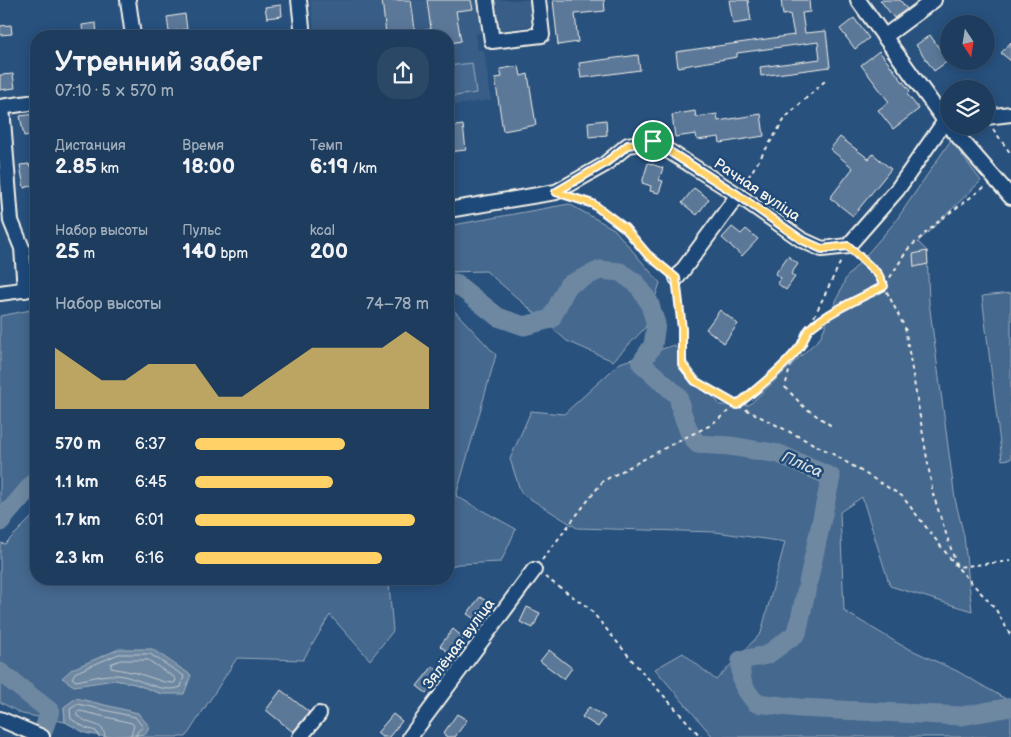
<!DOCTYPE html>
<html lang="ru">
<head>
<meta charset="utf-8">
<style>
	:root { --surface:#1e3d5e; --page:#2b4867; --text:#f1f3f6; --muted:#a1aebc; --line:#3c5673; --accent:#ffd166 }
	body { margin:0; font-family:"Balsamiq Sans",sans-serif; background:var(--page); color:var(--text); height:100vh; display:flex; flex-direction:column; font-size:19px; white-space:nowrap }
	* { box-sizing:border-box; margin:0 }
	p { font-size:16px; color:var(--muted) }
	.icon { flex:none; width:28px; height:28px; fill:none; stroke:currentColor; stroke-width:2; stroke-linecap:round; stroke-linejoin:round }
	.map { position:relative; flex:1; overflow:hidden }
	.details { position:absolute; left:30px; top:30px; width:424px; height:555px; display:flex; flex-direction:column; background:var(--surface); border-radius:20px; box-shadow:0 2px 12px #0003,0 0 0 1px var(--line) }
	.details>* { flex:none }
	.needle { width:32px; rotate:168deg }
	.fabs { position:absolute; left:940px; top:15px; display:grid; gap:10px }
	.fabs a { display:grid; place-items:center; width:55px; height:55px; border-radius:50%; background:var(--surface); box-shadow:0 2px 12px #0003,0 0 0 1px var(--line); font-size:25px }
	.pin { position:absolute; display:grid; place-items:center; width:42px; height:42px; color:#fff; margin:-21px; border:2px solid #fff; border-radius:50%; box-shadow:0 1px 5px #0007 }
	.round { display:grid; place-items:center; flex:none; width:52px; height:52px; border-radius:20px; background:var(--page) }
	.head { display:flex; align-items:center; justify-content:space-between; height:85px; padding:0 25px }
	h1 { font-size:28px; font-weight:800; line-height:38px }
	.figures { display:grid; grid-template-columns:repeat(3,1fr); gap:8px; height:85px; padding:5px 25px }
	.figures div { display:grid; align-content:center }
	.figures b { font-size:21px; font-weight:800 }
	.figures small { font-size:14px; font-weight:400 }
	.figures p { font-size:14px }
	.chart { height:140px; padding:10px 25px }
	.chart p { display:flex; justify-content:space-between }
	.chart svg { width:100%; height:90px; margin-top:5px; fill:var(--accent); opacity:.7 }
	ul { padding:0 25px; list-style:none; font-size:16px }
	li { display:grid; grid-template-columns:80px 60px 1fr; align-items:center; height:38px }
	li i { height:12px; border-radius:6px; background:var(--accent) }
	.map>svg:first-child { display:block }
</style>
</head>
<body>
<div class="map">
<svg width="1011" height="737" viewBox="0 0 1011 737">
	<rect width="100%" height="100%" fill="#28517e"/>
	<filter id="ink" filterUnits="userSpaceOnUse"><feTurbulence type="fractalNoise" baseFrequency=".02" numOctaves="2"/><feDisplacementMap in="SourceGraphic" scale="10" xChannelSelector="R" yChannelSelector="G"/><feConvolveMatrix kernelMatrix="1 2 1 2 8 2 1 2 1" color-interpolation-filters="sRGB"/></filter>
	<g filter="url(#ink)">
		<path fill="#375d86" d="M310,0H531L535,25L476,34L478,50H484L491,100L448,106V36H315Z"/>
		<g fill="#45688e" stroke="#9cacbb" fill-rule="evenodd">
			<path d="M472,63L476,93L448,97V66Z"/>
			<path d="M951,140L981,181L918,242L927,251L929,302L955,499L964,536L972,611L890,586L862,497L840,512L844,611L901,645L957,671L1011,702V737H713L655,669L683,653L716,680L761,633L785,542L716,532L577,528L521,493L510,459L531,411L564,414L620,363L674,345L720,405H749L820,338L846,278L895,222Z"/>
			<path d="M569,204L614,229L660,283L645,328L613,361L567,341L486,271L448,272V226Z"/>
			<path d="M1011,293V459L1002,460L982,296Z"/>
			<path d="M448,304L496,355L456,496L516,529L501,562L458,564L448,567Z"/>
			<path d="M36,309V471L0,507V316Z"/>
			<path d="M36,513V579H407L389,584L393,631L370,660L330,615L303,660L237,658L186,737H126L146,734L64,707L65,722L22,714L0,702V543L5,544ZM191,675L162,694L135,684L115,680Z"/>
		</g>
		<g fill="#6e88a2" stroke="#a4b2be">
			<path d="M119,649H152L191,675L184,694H162L135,684L115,680L74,686L62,678L72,669Z"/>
			<path d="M76,698L138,713L149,726L146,734L105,737L85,733L65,722L64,707Z"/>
		</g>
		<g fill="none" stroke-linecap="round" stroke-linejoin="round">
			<g stroke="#bec7cc" stroke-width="1">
				<path d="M119,654H150L184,676L181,687C161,695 137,676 116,675C103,674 89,679 76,681L72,678L75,673Z"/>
				<path d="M121,660H148L175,678L176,681L174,683L164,682L137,673L111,668V664Z"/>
				<path d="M99,737L96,731L86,728L71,719L70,709L78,704L135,717L143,727L137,732L136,737"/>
				<path d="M105,737C104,725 97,726 88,722C85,721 81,718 77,716V712L80,711L132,723L134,726L130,737"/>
			</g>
			<g stroke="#6e88a2" stroke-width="19">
				<path d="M448,284L455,283L498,317L524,326L551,319L568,285L600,270L620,272L637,284L649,302L656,324L653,345L641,363L678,396L682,413L690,434L698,444L730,446L779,454L831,477L797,633L767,655L741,660C740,682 742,686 756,703L799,708L962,716L1011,707"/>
				<path d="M0,522L36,480"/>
				<path d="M0,672L50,711L41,737"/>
			</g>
		</g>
		<g fill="#5b7899" stroke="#f4f1e8">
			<path d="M382,0H411L415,30L386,34Z"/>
			<path d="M427,0H471L473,9L456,11L461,41L451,43L450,39H448V36H414V32L431,29Z"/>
			<path d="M553,0H604L605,11L575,14L578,42L558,45Z"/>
			<path d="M729,0H748L751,21L733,24Z"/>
			<path d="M781,0H809L810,12L802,13L805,33L826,31L830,67L761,76L760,67L820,59L818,42L737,53V57L678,67L676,52L794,35L790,14L783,15Z"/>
			<path d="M880,0H900L907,9L894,18Z"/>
			<path d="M281,5L282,16L267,18L265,7Z"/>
			<path d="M185,14L187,29L169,32L167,17Z"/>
			<path d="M854,18L869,38L855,49L840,29Z"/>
			<path d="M96,23L97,35L83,36L82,25Z"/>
			<path d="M11,25L12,34L0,35V26Z"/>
			<path d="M930,35L948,61L934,71L916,45Z"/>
			<path d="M1011,42V61L1001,53Z"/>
			<path d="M879,51L910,91L907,94L919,109L893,129L878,110L889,102L861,65Z"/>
			<path d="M638,55L640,70L581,78L579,63Z"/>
			<path d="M519,66L521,76L528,74L536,125L503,131L495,78L502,77L500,69Z"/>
			<path d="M13,74L15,88L0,90V75Z"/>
			<path d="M695,111L696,117L717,114L718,121L761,114L764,136L720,143L719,137L697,140L696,134L675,137L672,115Z"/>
			<path d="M36,114V134L24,136L20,116Z"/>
			<path d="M606,120L607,135L589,137L588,122Z"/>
			<path d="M463,125L466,150L448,152V127Z"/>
			<path d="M840,137L869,159L873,154L891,169L853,216L830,198L853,168L830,149Z"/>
			<path d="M648,163L663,168L659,180L663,181L659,193L650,191L651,186L642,183Z"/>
			<path d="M29,164V166L36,165V184L24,188L20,165Z"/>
			<path d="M694,188L709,199L697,215L682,203Z"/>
			<path d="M732,227L741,234L746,229L758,239L742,256L722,238Z"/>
			<path d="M927,251L928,264L914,267L913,254Z"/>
			<path d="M788,256L798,264L791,274L795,277L786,290L777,283L781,278L775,274Z"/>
			<path d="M720,310L738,324L724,343L706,329Z"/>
			<path d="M480,597L492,605L479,622L467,614Z"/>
			<path d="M527,607L540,613L533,628L520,622Z"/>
			<path d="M453,629L464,638L452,655L440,646Z"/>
			<path d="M549,650L572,668L564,679L540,661Z"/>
			<path d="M433,666L442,674L426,693L417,686Z"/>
			<path d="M281,690L309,712L293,732L266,710Z"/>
			<path d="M589,707L605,717L598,727L582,717Z"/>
			<path d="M393,714L402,721L389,737H382L377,733Z"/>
			<path d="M457,714L467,720L455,737H447L443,734Z"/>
		</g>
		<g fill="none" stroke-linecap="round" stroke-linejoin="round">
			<g stroke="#f4f1e8" stroke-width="18">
				<g id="minor">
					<path d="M128,0L133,36"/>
					<path d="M299,0L303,36"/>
					<path d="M486,0L492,41L542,35L538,0"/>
					<path d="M858,0L945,121L949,120"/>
					<path d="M884,37L934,0"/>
					<path d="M0,107L36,102"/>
					<path d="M2,107L11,221L22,248L25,290"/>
					<path d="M986,117L1011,114"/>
					<path d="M949,126L1011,197"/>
					<path d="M448,210L556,192L604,165L628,145L653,141L738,195L802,240L822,249L848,246L897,190L945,121L949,126"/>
					<path d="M677,278L738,195"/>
					<path d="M0,293L36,288"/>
					<path d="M0,719L42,737"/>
					<path d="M300,737L319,714"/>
					<path d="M410,737L534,570"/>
				</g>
			</g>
			<g stroke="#f4f1e8" stroke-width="2" stroke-dasharray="4 4" stroke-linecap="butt">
				<path d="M993,129L1011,154"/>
				<path d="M744,184L786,117L827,79"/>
				<path d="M572,197L593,204L625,228L647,254L668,271"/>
				<path d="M857,255L878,274L905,328L933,494L957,567L995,608L1011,636"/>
				<path d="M678,289L682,329V364L695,381L737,405L771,378L800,346L842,259"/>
				<path d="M810,328L838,309L884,287L908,249L940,220L986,186"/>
				<path d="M793,356L785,387L804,407L833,427"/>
				<path d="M542,560L603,481L680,440L709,426L737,405L833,454L902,496L957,567L1011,561"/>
				<path d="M545,577L589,608L636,665L701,737"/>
			</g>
			<use href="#minor" stroke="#1f4a7a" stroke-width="14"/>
		</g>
	</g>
	<g fill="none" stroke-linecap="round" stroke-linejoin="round" filter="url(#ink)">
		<g stroke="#fff" stroke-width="10">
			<path id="route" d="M653,141L738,195L802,240L822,249L848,246L878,274L884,286C859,299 832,310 810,328C805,333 804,342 799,348C781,370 759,387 737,405L695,381L682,364V329L676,278L647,254L625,228L593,204L556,192L604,164L628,145Z"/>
		</g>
		<use href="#route" stroke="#ffd166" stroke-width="6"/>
	</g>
	<g text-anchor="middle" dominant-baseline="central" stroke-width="5" stroke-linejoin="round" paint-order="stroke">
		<g font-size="15" fill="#f4f1e8" stroke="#1f4a7a">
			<text transform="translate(757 190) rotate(34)">Рачная вуліца</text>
			<text transform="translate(459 644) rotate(-53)">Зялёная вуліца</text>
		</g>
		<g font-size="16" font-style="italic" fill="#d9dcda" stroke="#1f4a7a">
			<text transform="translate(802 465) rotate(23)">Пліса</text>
		</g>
	</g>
</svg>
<div class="fabs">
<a><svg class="needle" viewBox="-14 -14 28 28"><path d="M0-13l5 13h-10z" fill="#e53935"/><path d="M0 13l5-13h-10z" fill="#a1aebc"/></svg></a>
<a><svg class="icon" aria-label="layers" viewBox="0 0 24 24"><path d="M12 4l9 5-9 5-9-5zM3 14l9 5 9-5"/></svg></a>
</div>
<div class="pin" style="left:653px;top:141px;background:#1e9e55"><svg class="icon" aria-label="arrive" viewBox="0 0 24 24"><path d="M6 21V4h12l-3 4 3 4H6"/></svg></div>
<section class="details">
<div class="head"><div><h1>Утренний забег</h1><p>07:10 · 5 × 570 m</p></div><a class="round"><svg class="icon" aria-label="share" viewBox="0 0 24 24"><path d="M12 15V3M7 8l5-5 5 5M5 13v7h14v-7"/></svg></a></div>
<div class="figures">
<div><p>Дистанция</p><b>2.85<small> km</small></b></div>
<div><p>Время</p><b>18:00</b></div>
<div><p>Темп</p><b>6:19<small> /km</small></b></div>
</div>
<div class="figures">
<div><p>Набор высоты</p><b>25<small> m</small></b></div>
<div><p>Пульс</p><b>140<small> bpm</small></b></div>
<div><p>kcal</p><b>200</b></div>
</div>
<div class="chart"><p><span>Набор высоты</span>74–78 m</p>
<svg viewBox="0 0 160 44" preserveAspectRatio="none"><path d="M0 44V14L10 22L20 30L30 30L40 22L50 22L60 22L70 38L80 38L90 30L100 22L110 14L120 14L130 14L140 14L150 6L160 14V44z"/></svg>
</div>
<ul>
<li><b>570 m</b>6:37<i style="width:64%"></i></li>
<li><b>1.1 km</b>6:45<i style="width:59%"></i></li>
<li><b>1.7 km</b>6:01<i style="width:94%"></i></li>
<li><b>2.3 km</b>6:16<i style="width:80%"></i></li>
</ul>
</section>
</div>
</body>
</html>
